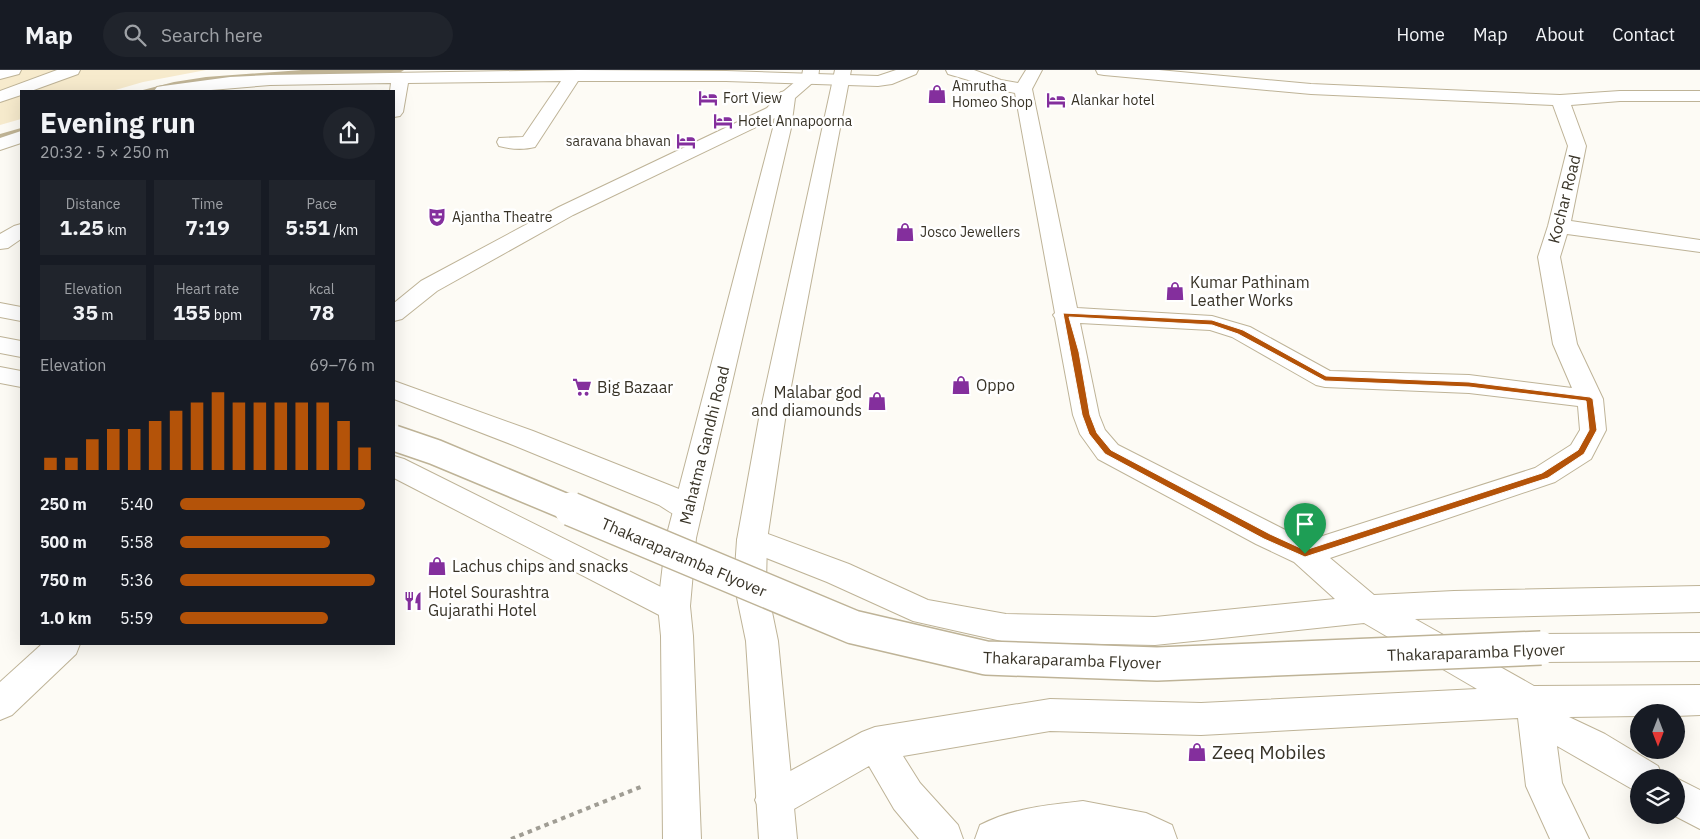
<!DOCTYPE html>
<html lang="en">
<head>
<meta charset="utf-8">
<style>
	:root { --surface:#171b24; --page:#20242c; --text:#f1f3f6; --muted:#9ea1a6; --line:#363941; --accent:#b45309 }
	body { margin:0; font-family:"IBM Plex Sans",sans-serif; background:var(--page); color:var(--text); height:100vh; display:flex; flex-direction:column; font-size:19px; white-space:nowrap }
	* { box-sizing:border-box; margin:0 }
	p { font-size:16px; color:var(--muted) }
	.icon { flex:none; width:28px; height:28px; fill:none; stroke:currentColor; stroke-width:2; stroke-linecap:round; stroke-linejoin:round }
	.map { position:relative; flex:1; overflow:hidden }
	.sheet { position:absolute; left:20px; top:20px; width:375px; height:555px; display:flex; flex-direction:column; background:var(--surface); border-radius:0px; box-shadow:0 5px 20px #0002 }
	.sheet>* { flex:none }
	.needle { width:32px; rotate:180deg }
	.tools { position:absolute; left:1630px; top:634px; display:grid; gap:10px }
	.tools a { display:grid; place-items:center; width:55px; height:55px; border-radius:50%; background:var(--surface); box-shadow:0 5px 20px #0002; font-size:25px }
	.pin { position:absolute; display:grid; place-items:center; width:42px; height:42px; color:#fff; margin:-51px -21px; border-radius:50% 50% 50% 0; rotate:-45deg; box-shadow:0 0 5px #0007 }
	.pin .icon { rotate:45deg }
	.round { display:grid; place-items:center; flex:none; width:52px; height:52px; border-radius:26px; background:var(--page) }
	.headline { display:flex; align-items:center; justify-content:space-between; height:85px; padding:0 20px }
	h1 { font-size:28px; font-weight:700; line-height:38px }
	.figures { display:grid; grid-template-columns:repeat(3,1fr); gap:8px; height:85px; padding:5px 20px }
	.figures div { display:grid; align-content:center; border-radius:0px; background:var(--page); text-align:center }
	.figures b { font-size:21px; font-weight:700 }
	.figures small { font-size:14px; font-weight:400 }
	.figures p { font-size:14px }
	.chart { height:140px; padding:10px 20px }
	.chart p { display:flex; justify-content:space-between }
	.chart svg { width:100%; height:90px; margin-top:5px; stroke:var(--accent); stroke-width:6 }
	ul { padding:0 20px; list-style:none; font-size:16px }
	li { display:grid; grid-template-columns:80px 60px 1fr; align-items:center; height:38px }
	li i { height:12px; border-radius:6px; background:var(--accent) }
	header { display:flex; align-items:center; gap:30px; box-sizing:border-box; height:70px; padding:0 25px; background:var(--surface); border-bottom:1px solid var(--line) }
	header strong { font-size:24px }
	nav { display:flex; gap:28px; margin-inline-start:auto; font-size:18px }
	.search { width:350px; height:45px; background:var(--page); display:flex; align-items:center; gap:12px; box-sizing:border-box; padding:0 18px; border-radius:28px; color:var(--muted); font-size:19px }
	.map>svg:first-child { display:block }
</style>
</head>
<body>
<header>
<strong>Map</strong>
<div class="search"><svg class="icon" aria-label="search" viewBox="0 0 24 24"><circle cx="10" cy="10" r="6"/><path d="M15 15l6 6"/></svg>Search here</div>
<nav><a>Home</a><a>Map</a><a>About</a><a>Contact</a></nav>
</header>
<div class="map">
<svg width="1700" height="769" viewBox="0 0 1700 769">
	<rect width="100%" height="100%" fill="#fdfbf5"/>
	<path fill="#f7ebcd" d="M0,0H206L143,12L112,21H21V49L0,55Z"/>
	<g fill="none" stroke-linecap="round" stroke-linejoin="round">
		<g fill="#c0b495" fill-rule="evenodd">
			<path d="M302,0H404L401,2L238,8L206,11L151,21H139L174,12L206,7Z"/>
			<path d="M21,58V62L0,68V64Z"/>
		</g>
		<g stroke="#beb397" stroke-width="2">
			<g id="minor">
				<path d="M0,0H21L19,4L0,9Z"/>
				<path d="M57,0H80L78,4L31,21H21V25L0,32V21Z"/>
				<path d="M578,0L726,1L878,6L896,0H918L916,4L892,14L878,16L726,11H578L535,77C524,80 510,79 499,76L497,72L499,68L523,67L561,11L408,13L403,42L400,46L394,47V21H390L391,13L270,15L199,21H154L157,17L163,16L230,7L270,5Z"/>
				<path d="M946,0H974L1001,10L1018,13L1026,0H1042L1032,19L1077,238L1212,246L1250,257L1330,301L1469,305L1572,318L1553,274L1538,187L1548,156L1568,76L1553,35L1311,24L1104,5L1098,4L1096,0H1159L1311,14L1560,25L1620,21H1700V31H1620L1571,35L1586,76L1571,151L1700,170V182L1567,164L1560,187L1577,274L1603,329L1606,360L1591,389L1555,412L1330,488L1374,525L1454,521L1700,516V542L1415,549L1534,616L1700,615V645L1676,646V642H1639V646L1569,647L1605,664L1658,696L1663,708H1639V723L1557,676L1562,713L1589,769H1550L1526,716L1518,648L1201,665L1050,661L903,686L920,713L958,755L963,769H919L894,739L869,696L787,743L774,748L761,743L755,730L761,717L862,662L875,657L1050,629L1201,633L1477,619L1364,553L1155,575L1006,572L913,551L827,512L741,478L737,470L741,462L752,458L849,494L928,530L1006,544L1155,547L1335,529L1294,492L1256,474L1098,389L1080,364L1073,345L1055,248L1053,245L1055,243L1015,23C992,19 971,10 948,4ZM1080,253L1210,260L1232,267L1316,315L1325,317L1469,323L1578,336L1580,360L1571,375L1535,398L1307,471L1118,375L1105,360L1099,345Z"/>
				<path d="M787,21L793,22L796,26L779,46L573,145L437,221L402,249L394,251V233L421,211L559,137L767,38L781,22Z"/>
				<path d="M21,61V73L0,80V68Z"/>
				<path d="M21,154V169L8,178L0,179V164L14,156Z"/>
				<path d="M0,233L21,237V251L0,247Z"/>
				<path d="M0,297L21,301V317L0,313Z"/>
				<path d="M394,311L533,361L679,419L698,431L703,439L698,447C682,452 672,443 659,435L513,375L394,329Z"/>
				<path d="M394,386L404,389L685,529L690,538L685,547L674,551L663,547L394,408Z"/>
				<path d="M42,574H80L76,584L12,645L0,650V612Z"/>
				<path d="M1676,708L1700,720V759L1673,745H1676Z"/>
				<path d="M1083,731L1146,743L1172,755L1177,769H975L980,755C1013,738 1047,735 1083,731Z"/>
			</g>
		</g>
		<g stroke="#beb397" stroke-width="2">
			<g id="major">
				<path d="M803,0H819L818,8L795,28L791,58L696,468L690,536L693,566L701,769H663L661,566L658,536L666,468L773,58L778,26L802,6Z"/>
				<path d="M835,0H851L786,343L767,470L766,513L778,571L797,769H759L746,571L734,513L737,470L760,343Z"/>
				<path d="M0,267L21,271V287L0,283Z"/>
				<path d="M1700,563V591L1541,592L1529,588L1525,578L1529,568L1541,564Z"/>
			</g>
		</g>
		<path stroke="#a09d94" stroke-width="4" stroke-dasharray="4.5 4.5" stroke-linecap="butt" d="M511,769L643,716"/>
		<use href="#minor" fill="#fff" fill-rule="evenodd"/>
		<use href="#major" fill="#fff" fill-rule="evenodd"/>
		<g stroke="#beb397" stroke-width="28" stroke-linecap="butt">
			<path id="major-bridge-far1" d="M394,368L435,382L574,440"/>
		</g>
		<g stroke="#beb397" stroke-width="36" stroke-linecap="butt">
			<path id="major-bridge" d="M571,439L853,557L986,588L1157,594L1541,578"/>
		</g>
		<use href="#major-bridge-far1" stroke="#fff" stroke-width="25"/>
		<use href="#major-bridge" stroke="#fff" stroke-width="33"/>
	</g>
	<path fill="#b45309" stroke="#fff" fill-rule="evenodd" d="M1063,243L1212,250L1243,260L1326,306L1469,312L1590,327L1593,329L1597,360L1584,384L1548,408L1305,487L1264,469L1105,384L1089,364L1082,345ZM1069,247L1212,255L1238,264L1325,311L1469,317L1586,331L1589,360L1578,380L1542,403L1305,480L1270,464L1111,380L1097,363L1090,345L1079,282Z"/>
	<defs>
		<g id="shop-bare" transform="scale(1.5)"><path d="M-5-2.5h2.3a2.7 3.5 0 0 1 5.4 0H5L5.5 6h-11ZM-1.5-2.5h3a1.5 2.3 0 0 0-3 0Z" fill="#842f9d" stroke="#fff" stroke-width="2.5" paint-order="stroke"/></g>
		<g id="hotel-bare" transform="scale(1.5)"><path d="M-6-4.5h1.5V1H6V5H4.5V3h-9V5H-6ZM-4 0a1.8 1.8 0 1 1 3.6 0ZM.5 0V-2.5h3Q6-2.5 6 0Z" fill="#842f9d" stroke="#fff" stroke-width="2.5" paint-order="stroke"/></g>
		<g id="theatre-bare" transform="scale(1.5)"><path d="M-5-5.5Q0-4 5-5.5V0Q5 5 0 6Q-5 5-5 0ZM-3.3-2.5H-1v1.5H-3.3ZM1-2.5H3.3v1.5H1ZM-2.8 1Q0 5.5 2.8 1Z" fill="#842f9d" stroke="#fff" stroke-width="2.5" paint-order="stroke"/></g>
		<g id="supermarket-bare" transform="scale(1.5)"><path d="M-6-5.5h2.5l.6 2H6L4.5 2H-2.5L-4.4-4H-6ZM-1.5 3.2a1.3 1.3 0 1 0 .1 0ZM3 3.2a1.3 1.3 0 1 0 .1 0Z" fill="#842f9d" stroke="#fff" stroke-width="2.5" paint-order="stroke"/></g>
		<g id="restaurant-bare" transform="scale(1.5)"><path d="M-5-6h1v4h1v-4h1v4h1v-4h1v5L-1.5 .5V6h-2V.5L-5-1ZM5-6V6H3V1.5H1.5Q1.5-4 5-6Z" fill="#842f9d" stroke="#fff" stroke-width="2.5" paint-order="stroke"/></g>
	</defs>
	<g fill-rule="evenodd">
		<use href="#shop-bare" x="937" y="24"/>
		<use href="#hotel-bare" x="708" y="28"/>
		<use href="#hotel-bare" x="1056" y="30"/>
		<use href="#hotel-bare" x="723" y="51"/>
		<use href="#hotel-bare" x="686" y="71"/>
		<use href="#theatre-bare" x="437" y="147"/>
		<use href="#shop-bare" x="905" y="162"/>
		<use href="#shop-bare" x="1175" y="221"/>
		<use href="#shop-bare" x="961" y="315"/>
		<use href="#supermarket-bare" x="582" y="317"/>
		<use href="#shop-bare" x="877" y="331"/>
		<use href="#shop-bare" x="437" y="496"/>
		<use href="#restaurant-bare" x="413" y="531"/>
		<use href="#shop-bare" x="1197" y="682"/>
	</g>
	<g text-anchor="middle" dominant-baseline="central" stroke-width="5" stroke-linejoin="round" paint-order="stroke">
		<g font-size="14" fill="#383327" stroke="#fff" text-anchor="start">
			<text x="952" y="16">Amrutha<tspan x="952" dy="16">Homeo Shop</tspan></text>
			<text x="723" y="28">Fort View</text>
			<text x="1071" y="30">Alankar hotel</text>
			<text x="738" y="51">Hotel Annapoorna</text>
			<text x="671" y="71" text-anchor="end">saravana bhavan</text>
			<text x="452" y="147">Ajantha Theatre</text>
			<text x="920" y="162">Josco Jewellers</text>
		</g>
		<g font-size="16" fill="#383327" stroke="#fff">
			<text transform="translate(1564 129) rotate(-76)">Kochar Road</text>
			<text transform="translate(704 375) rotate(-76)">Mahatma Gandhi Road</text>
			<text transform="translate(684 487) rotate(23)">Thakaraparamba Flyover</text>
			<text transform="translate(1476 582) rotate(-2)">Thakaraparamba Flyover</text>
			<text transform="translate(1072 590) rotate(2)">Thakaraparamba Flyover</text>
		</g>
		<g font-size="16" fill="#383327" stroke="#fff" text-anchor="start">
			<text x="1190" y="212">Kumar Pathinam<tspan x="1190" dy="18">Leather Works</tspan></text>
			<text x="976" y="315">Oppo</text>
			<text x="597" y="317">Big Bazaar</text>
			<text x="862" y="322" text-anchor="end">Malabar god<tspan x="862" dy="18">and diamounds</tspan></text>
			<text x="452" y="496">Lachus chips and snacks</text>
			<text x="428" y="522">Hotel Sourashtra<tspan x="428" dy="18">Gujarathi Hotel</tspan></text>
		</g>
		<g font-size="19" fill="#383327" stroke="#fff" text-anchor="start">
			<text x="1212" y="682">Zeeq Mobiles</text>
		</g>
	</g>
</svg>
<div class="tools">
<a><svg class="needle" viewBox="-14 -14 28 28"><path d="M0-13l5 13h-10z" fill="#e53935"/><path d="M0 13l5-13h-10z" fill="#9ea1a6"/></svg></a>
<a><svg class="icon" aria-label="layers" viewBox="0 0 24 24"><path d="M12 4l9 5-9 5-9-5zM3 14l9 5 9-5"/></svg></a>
</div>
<div class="pin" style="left:1305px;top:484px;background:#1e9e55"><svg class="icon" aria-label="arrive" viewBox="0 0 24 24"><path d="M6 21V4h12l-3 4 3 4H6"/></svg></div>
<section class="sheet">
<div class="headline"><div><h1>Evening run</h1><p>20:32 · 5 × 250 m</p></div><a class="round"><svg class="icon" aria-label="share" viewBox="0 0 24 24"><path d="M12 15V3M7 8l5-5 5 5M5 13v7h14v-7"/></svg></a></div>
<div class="figures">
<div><p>Distance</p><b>1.25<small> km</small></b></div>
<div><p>Time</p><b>7:19</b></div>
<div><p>Pace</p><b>5:51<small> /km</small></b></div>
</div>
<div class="figures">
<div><p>Elevation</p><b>35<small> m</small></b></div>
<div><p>Heart rate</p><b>155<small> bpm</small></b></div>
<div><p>kcal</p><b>78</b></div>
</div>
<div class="chart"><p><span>Elevation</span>69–76 m</p>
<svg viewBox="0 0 160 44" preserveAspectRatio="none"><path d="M5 44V38M15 44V38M25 44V29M35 44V24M45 44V24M55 44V20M65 44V15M75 44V11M85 44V6M95 44V11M105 44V11M115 44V11M125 44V11M135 44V11M145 44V20M155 44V33"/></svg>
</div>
<ul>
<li><b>250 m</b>5:40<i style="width:95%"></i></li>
<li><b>500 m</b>5:58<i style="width:77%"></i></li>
<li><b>750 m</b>5:36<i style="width:100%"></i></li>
<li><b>1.0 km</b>5:59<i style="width:76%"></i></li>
</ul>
</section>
</div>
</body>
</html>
